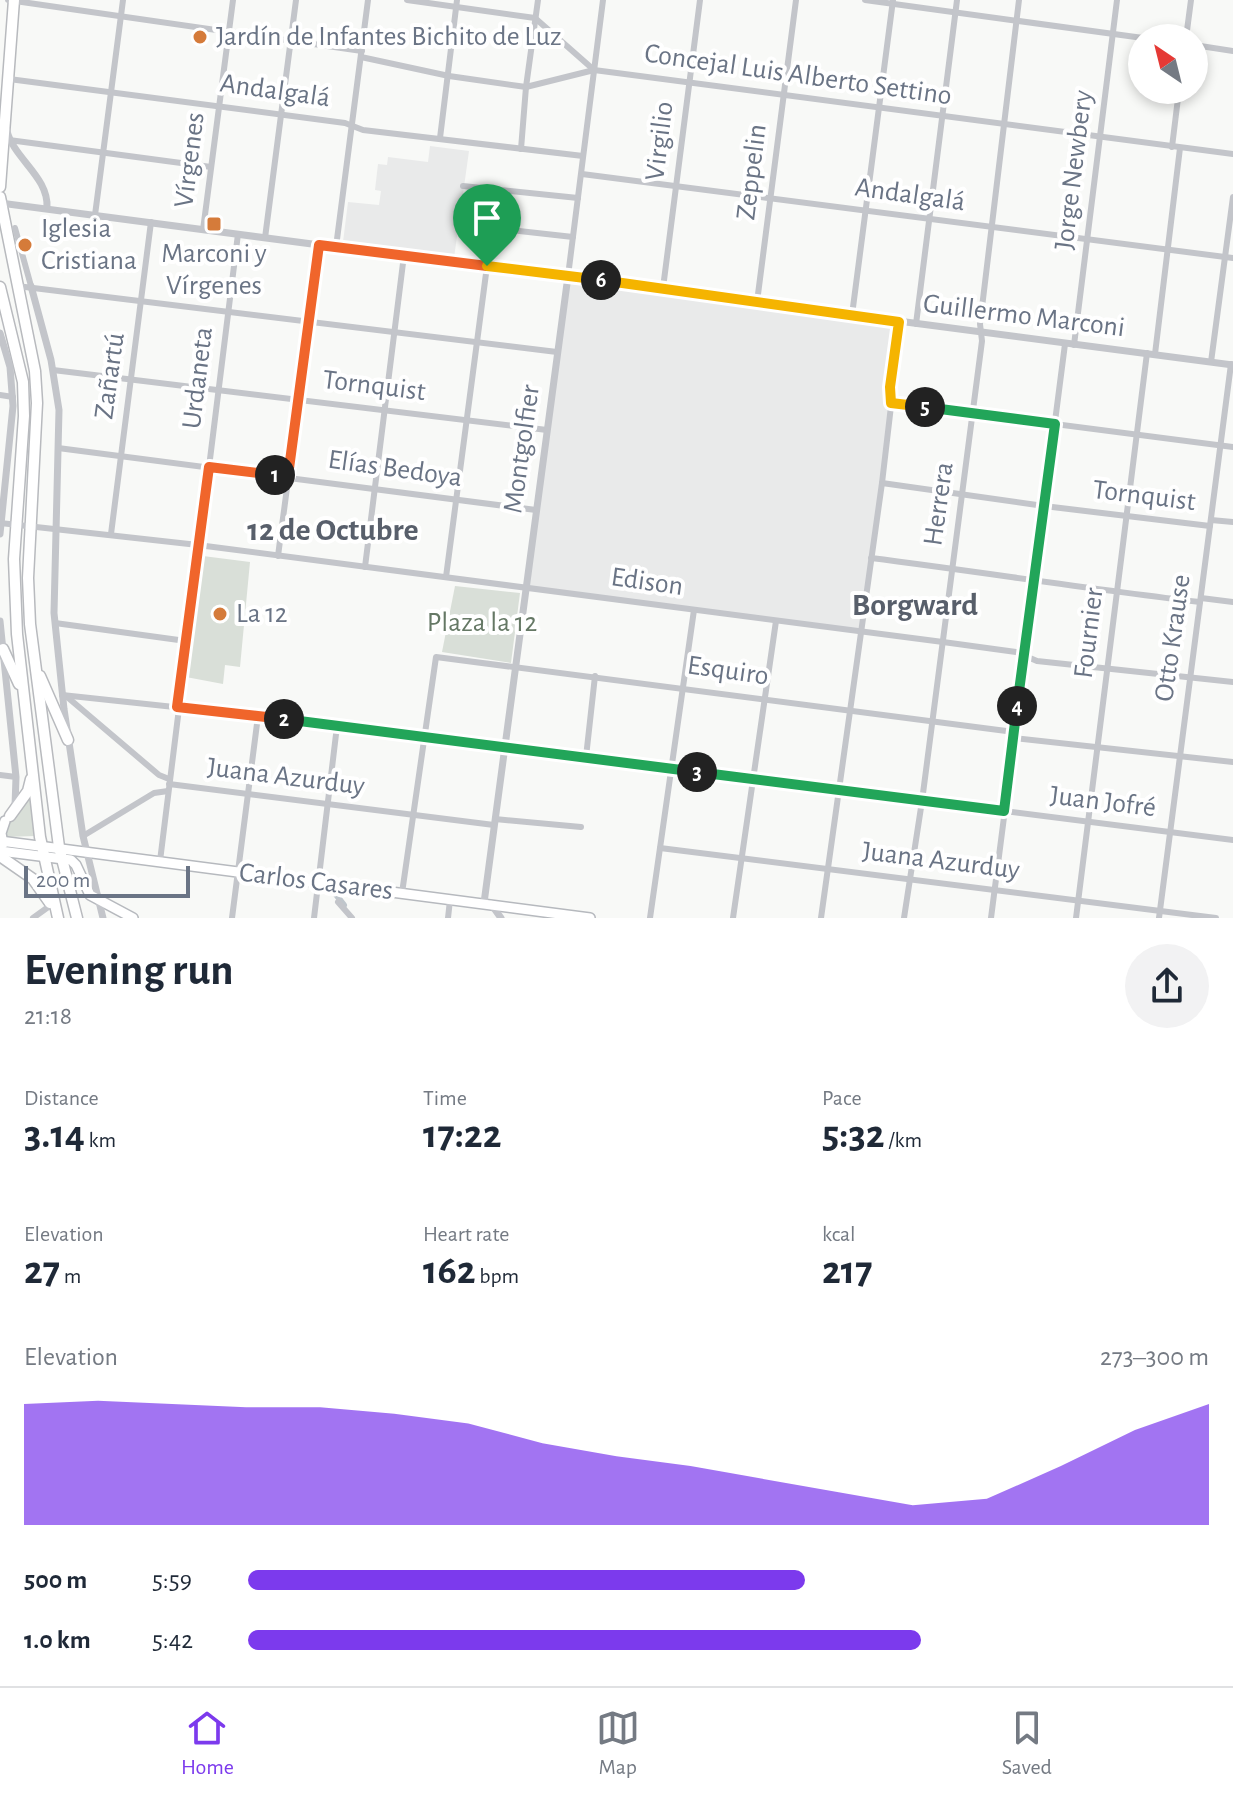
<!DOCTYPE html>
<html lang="en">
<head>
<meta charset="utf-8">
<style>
	:root { --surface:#fff; --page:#f2f2f3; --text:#1f2937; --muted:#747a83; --line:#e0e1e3; --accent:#7c3aed }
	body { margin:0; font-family:"Alegreya Sans",sans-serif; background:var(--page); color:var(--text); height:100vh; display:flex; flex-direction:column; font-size:30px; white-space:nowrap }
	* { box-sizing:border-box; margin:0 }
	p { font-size:26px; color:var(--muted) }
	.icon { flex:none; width:44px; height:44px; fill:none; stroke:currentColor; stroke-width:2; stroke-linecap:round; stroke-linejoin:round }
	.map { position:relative; height:918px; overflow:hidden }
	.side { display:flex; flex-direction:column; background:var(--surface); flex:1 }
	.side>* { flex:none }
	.needle { width:52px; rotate:325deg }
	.controls { position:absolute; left:1128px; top:24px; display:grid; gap:16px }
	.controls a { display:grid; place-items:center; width:80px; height:80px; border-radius:50%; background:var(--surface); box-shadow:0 4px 12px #0003; font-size:40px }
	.scale { position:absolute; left:24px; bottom:20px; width:166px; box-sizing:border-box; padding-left:8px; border:4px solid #6a7485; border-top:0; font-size:22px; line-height:28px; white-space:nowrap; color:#6a7485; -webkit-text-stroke:6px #fff; paint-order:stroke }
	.pin { position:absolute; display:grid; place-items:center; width:68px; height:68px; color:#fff; margin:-82px -34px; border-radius:50% 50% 50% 0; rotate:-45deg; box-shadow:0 0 8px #0007 }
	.pin .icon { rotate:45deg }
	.km { position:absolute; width:40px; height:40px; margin:-20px; border-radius:50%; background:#222; color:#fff; font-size:22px; line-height:40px; text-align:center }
	.round { display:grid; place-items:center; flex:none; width:84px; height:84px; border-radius:42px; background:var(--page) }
	.head { display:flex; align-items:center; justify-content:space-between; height:136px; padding:0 24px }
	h1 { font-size:44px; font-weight:700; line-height:60px }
	.figures { display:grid; grid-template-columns:repeat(3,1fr); gap:12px; height:136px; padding:8px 24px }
	.figures div { display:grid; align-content:center }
	.figures b { font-size:40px; font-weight:700 }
	.figures small { font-size:22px; font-weight:400 }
	.figures p { font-size:22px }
	.chart { height:224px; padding:16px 24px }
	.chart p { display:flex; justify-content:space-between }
	.chart svg { width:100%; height:144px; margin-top:8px; fill:var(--accent); opacity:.7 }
	ul { padding:0 24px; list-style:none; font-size:26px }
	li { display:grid; grid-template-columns:128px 96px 1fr; align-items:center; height:60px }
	li i { height:20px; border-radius:10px; background:var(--accent) }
	.tab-bar { display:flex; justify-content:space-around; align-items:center; height:112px; border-top:2px solid var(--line); background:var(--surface); font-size:22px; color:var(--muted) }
	.tab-bar a { display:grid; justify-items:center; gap:4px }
	.tab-bar .current { color:var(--accent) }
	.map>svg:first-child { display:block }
</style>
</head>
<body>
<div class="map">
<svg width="1233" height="918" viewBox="0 0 1233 918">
	<rect width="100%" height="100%" fill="#f8f9f7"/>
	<g fill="#e9eaea">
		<path d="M430,146L469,151L454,258L346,245L343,242L348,202L379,205L381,191L375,190L378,164L387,165L388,157L428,162Z"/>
		<path d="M568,276L899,322L891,403L860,631L525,588Z"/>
	</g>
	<g fill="#d9dfd8">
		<path d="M203,556L250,562L240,667L225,665L223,684L186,677Z"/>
		<path d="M455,586L520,593L511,663L442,652Z"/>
		<path d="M31,793L35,836L5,837L4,830Z"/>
	</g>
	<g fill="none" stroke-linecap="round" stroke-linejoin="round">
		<path stroke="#bfc6cc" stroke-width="6" d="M334,892L344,905"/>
		<g stroke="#b6b9be" stroke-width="12">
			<g id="primary">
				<path d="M0,841L590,918"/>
				<path d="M3,844L1,833L5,821"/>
				<path d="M0,851L71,860L76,865L90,895L133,918"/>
			</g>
		</g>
		<g stroke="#b8babe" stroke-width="13">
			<g id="trunk">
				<path d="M0,187L14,0"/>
				<path d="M0,197L35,371L37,403L28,578L30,624L59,847L77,918"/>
				<path d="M0,287L23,382L24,416L14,559L17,634L40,837L58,918"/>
				<path d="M3,649L19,684"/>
				<path d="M40,676L68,740"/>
				<path d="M10,816L28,791L31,779"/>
				<path d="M0,856L33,879L50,903"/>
			</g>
		</g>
		<g stroke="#c3c5ca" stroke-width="6">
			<path d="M8,0L362,51"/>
			<path d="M407,0L535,18L594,70"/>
			<path d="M865,0L1143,38"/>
			<path d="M1186,38L1191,0"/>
			<path d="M1194,45L1233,51"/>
			<path d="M361,57L449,76L526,87L594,70L1233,154"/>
			<path d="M9,79L345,123L363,130L583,156"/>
			<path d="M440,138L457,0"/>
			<path d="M9,140L211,167"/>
			<path d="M1172,147L1179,90"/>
			<path d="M521,149L526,87L538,0"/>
			<path d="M582,174L1233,258"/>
			<path d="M463,186L578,198"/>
			<path d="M95,215L123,0"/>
			<path d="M458,224L573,237"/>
			<path d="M15,228L31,286"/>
			<path d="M203,230L233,0"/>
			<path d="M265,238L296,0"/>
			<path d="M336,247L368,0"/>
			<path d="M568,276L603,0"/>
			<path d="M17,286L557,352"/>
			<path d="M663,288L700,0"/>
			<path d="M757,302L796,0"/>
			<path d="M852,315L893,0"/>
			<path d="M916,324L957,0"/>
			<path d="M1074,345L1117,0"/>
			<path d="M1155,354L1180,148"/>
			<path d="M1211,362L1233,197"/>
			<path d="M53,370L547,430"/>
			<path d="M0,395L13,397"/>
			<path d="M891,403L1233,447"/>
			<path d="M58,448L536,510"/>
			<path d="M882,483L1044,506L1210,526"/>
			<path d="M1211,520L1233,522"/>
			<path d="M0,523L198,545L943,642L1016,652L1037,661L1233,682"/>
			<path d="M111,534L151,222"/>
			<path d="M278,556L319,245"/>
			<path d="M871,558C981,572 1090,589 1200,602"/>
			<path d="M365,567L404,255"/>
			<path d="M446,577L487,266"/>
			<path d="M1201,598L1233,602"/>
			<path d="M55,623L186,641"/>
			<path d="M62,695L258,716L1233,840"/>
			<path d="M66,696L159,775L169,779"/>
			<path d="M1013,738L1233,762"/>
			<path d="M586,757L595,676"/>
			<path d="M0,775L16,777"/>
			<path d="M169,784L494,825"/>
			<path d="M495,819L581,827"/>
			<path d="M83,836L154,793L168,791"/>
			<path d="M660,848L1216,918"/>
			<path d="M160,861L238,234"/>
			<path d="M402,893L436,657L1014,732"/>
			<path d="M338,902L352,918"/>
			<path d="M33,918L51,905"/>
			<path d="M232,918L258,716"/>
			<path d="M314,918L337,726"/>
			<path d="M448,918L450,900"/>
			<path d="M650,918L694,610"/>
			<path d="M733,918L776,621"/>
			<path d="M821,918L882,483L891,406L890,387L899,322"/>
			<path d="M904,918L922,801L982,341L980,324L1019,0"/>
			<path d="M991,918L1065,344"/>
			<path d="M1076,918L1147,353"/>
			<path d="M1159,918L1231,364"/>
		</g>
		<g stroke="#c3c5ca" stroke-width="7">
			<path d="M7,131C14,159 49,177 47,208"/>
			<path d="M0,203L1233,365"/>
			<path d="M31,286L51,360L59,410L54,613L64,709L83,836L103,918"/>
			<path d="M0,333L10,367L13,406L0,534"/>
			<path d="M0,621L16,777L15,806"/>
			<path d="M484,903L568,276"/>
			<path d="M491,904L501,918"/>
		</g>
		<use href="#primary" stroke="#fff" stroke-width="9"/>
		<use href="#trunk" stroke="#fff" stroke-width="10"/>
	</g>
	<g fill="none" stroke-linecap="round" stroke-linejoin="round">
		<g stroke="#fff" stroke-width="16">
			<path id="split-1" d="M275,475L288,476L319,245L487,266"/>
		</g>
		<g stroke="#fff" stroke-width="16">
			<path id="split-2" d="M275,475L209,467L177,707L284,719"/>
		</g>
		<g stroke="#fff" stroke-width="16">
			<path id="split-3" d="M284,719L697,772"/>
		</g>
		<g stroke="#fff" stroke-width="16">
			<path id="split-4" d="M697,772L1004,811L1017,706"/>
		</g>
		<g stroke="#fff" stroke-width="16">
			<path id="split-5" d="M925,407L1055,424L1017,706"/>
		</g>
		<g stroke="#fff" stroke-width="16">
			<path id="split-6" d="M601,280L899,322L890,387L891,403L925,407"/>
		</g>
		<g stroke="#fff" stroke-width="16">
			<path id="split-7" d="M487,266L601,280"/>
		</g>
		<use href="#split-1" stroke="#f0652b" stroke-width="10"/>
		<use href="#split-2" stroke="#f0652b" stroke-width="10"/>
		<use href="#split-3" stroke="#22a559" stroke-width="10"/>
		<use href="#split-4" stroke="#22a559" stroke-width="10"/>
		<use href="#split-5" stroke="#22a559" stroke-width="10"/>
		<use href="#split-6" stroke="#f5b400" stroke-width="10"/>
		<use href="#split-7" stroke="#f5b400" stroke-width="10"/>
	</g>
	<g fill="#d57b3a" stroke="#fff" stroke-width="3">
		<circle cx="200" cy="37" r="8"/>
		<rect x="206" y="216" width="16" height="16" rx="4"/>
		<circle cx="25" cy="245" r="8"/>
		<circle cx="220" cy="614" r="8"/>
	</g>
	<g text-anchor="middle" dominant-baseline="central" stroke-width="8" stroke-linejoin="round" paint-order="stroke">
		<g font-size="28" fill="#6a7485" stroke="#fff" text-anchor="start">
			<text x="216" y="37">Jardín de Infantes Bichito de Luz</text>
			<text x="41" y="229">Iglesia<tspan x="41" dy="32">Cristiana</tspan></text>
			<text x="214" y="254" text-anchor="middle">Marconi y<tspan x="214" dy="32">Vírgenes</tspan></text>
			<text x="236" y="614">La 12</text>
		</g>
		<g font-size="28" fill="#6a7485" stroke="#fff">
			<text transform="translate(798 75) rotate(8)">Concejal Luis Alberto Settino</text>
			<text transform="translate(275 91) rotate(8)">Andalgalá</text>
			<text transform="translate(660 141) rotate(-83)">Virgilio</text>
			<text transform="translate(190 160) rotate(-83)">Vírgenes</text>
			<text transform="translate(1074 170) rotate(-83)">Jorge Newbery</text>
			<text transform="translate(752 172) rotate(-83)">Zeppelin</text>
			<text transform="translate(910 195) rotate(8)">Andalgalá</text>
			<text transform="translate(1024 316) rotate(7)">Guillermo Marconi</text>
			<text transform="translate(110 376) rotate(-82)">Zañartú</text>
			<text transform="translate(198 378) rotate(-83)">Urdaneta</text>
			<text transform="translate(374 386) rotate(7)">Tornquist</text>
			<text transform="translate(522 449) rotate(-82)">Montgolfier</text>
			<text transform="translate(395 469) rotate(8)">Elías Bedoya</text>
			<text transform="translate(1144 496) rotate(7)">Tornquist</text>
			<text transform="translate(939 504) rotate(-82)">Herrera</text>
			<text transform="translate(647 582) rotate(8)">Edison</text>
			<text transform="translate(1089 633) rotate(-83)">Fournier</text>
			<text transform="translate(1173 638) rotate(-82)">Otto Krause</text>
			<text transform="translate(728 671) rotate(8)">Esquiro</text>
			<text transform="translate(286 777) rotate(7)">Juana Azurduy</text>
			<text transform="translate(1103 802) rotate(7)">Juan Jofré</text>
			<text transform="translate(941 861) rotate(7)">Juana Azurduy</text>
			<text transform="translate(316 882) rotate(7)">Carlos Casares</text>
		</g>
		<g font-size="28" fill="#657865" stroke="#fff">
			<text x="482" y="623">Plaza la 12</text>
		</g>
		<g font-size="32" font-weight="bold" fill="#585f6b" stroke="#fff">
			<text x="333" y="530">12 de Octubre</text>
			<text x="915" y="605">Borgward</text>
		</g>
	</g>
</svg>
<div class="controls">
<a><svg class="needle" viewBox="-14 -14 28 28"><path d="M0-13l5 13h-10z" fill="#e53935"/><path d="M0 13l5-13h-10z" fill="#747a83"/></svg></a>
</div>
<div class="scale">200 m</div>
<div class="pin" style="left:487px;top:266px;background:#1e9e55"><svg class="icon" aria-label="arrive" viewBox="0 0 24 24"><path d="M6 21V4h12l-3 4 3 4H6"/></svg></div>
<b class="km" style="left:275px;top:475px">1</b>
<b class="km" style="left:284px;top:719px">2</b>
<b class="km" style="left:697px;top:772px">3</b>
<b class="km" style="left:1017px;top:706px">4</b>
<b class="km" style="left:925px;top:407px">5</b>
<b class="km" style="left:601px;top:280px">6</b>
</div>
<section class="side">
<div class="head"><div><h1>Evening run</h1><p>21:18</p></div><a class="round"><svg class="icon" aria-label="share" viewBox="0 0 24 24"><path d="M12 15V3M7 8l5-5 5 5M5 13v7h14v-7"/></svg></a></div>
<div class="figures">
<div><p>Distance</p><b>3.14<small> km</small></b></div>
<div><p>Time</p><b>17:22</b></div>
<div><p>Pace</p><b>5:32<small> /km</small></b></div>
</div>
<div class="figures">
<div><p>Elevation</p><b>27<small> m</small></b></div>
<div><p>Heart rate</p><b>162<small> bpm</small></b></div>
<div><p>kcal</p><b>217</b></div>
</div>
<div class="chart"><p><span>Elevation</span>273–300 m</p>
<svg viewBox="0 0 160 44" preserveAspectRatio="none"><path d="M0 44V7L10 6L20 7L30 8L40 8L50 10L60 13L70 19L80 23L90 26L100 30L110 34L120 38L130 36L140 26L150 15L160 7V44z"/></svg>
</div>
<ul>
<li><b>500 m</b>5:59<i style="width:58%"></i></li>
<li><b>1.0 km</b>5:42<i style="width:70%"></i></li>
</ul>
</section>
<nav class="tab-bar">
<a class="current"><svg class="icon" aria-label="home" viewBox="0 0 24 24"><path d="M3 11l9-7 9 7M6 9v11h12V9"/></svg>Home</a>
<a><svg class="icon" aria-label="map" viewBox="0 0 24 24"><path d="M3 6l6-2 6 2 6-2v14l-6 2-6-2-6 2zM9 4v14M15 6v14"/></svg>Map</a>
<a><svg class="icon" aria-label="saved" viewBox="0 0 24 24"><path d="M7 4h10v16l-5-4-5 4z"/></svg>Saved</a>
</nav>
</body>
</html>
